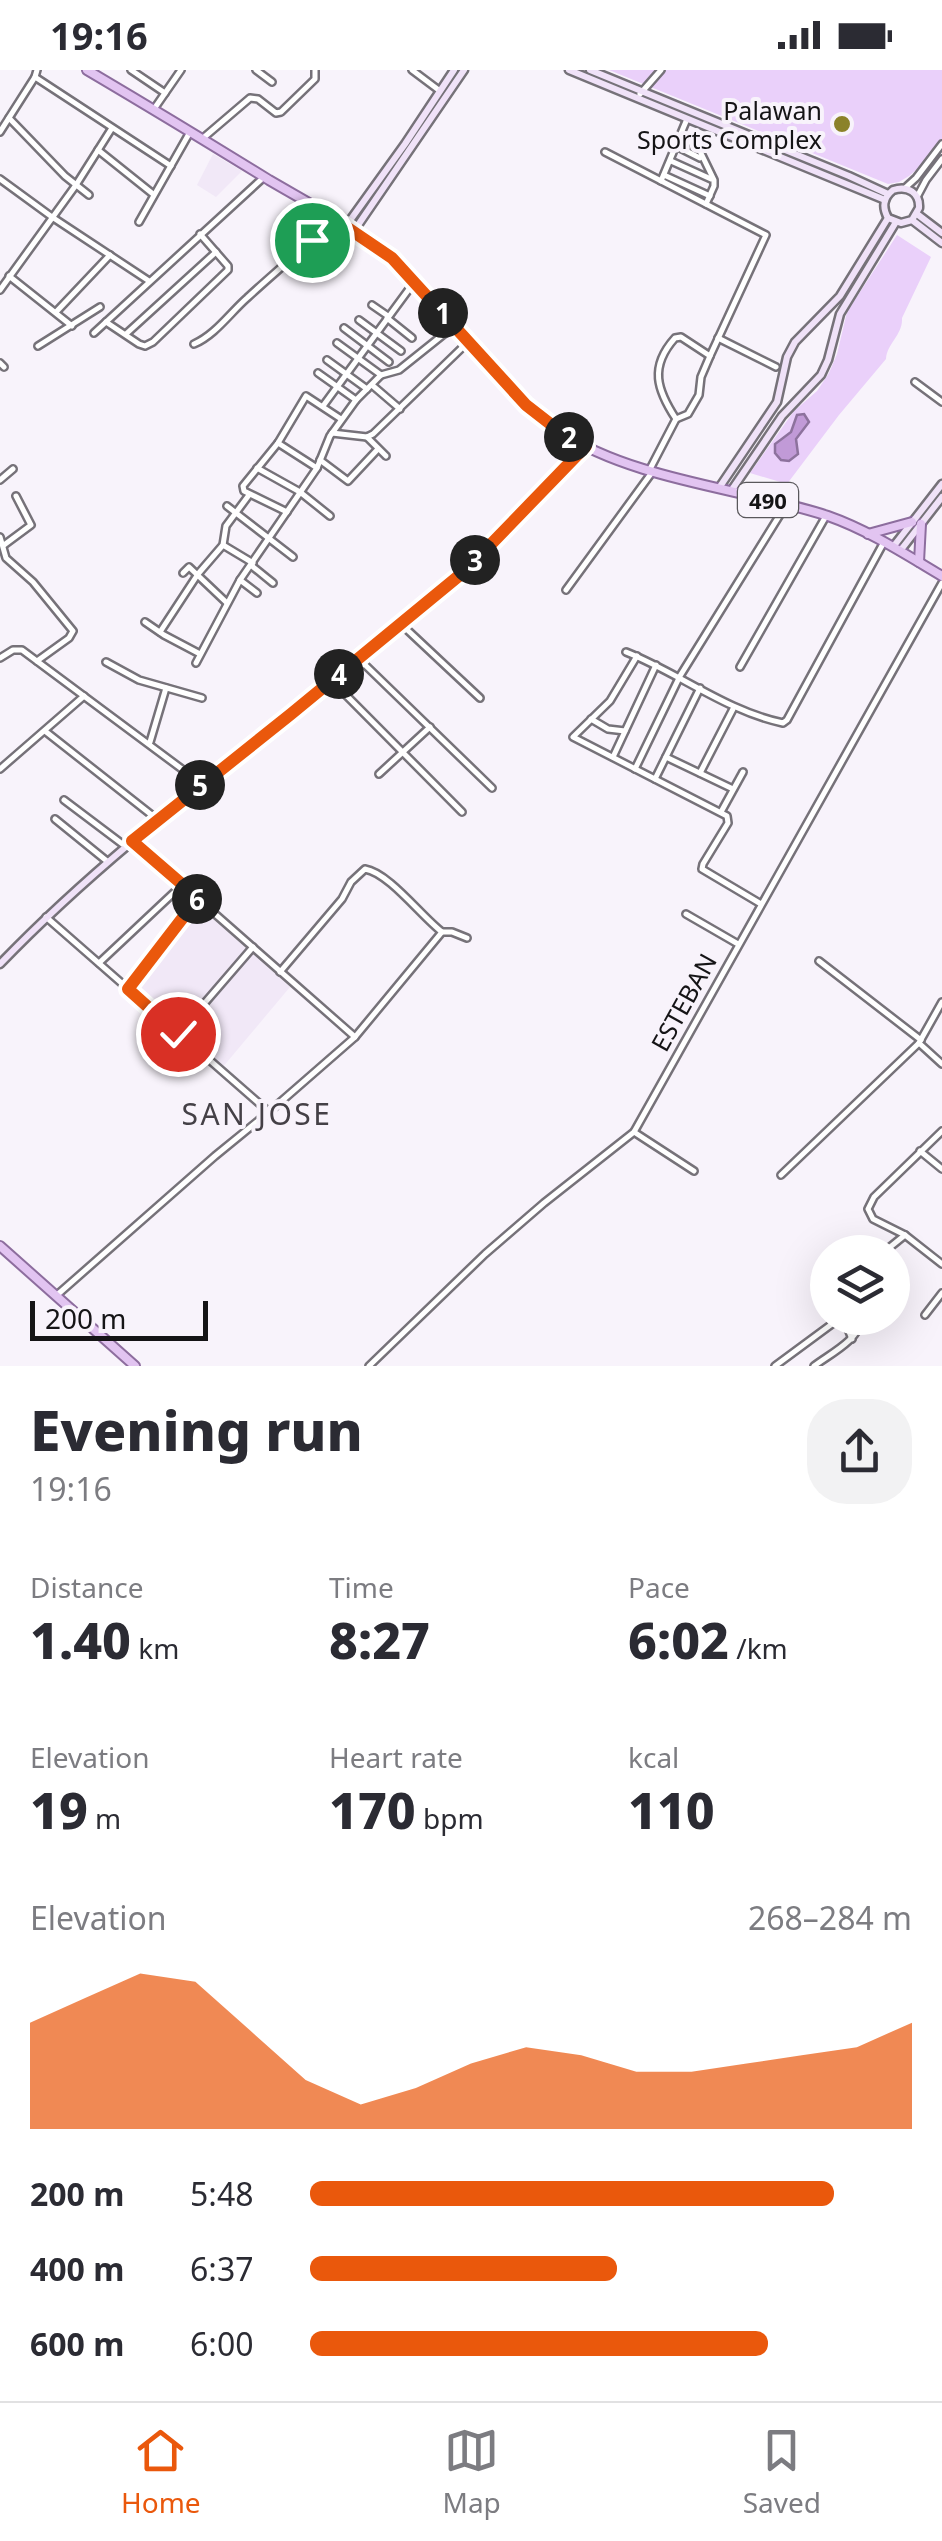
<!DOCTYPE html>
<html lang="en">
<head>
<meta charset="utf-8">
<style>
	:root { --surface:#fff; --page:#f2f2f3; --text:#2b2b33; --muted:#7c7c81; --line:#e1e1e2; --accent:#ea580c }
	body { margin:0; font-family:"Noto Sans",sans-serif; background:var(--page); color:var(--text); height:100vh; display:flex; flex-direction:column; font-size:38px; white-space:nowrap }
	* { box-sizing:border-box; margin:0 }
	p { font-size:32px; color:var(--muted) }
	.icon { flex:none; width:55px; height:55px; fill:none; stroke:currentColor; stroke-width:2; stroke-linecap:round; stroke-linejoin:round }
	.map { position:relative; height:1296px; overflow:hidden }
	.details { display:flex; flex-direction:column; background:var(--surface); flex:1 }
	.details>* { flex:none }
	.buttons { position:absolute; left:810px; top:1165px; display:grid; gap:20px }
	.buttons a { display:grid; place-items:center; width:100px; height:100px; border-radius:50%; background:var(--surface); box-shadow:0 10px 40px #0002; font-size:50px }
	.scale { position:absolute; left:30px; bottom:25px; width:178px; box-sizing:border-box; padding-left:10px; border:5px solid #151416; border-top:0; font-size:28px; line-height:35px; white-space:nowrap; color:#151416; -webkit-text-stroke:8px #f8f3fb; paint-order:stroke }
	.pin { position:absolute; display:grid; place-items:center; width:85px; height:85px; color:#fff; margin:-42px; border:5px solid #fff; border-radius:50%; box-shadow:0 2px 10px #0007 }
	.km { position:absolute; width:50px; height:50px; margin:-25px; border-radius:50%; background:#222; color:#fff; font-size:28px; line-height:50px; text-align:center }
	.round { display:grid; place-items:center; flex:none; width:105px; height:105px; border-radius:40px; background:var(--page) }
	.headline { display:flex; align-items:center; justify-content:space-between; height:170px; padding:0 30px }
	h1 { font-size:55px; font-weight:800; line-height:75px }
	.metrics { display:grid; grid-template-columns:repeat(3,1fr); gap:15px; height:170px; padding:10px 30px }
	.metrics div { display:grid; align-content:center }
	.metrics b { font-size:50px; font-weight:800 }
	.metrics small { font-size:28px; font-weight:400 }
	.metrics p { font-size:28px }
	.chart { height:280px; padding:20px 30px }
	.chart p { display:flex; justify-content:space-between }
	.chart svg { width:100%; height:180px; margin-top:10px; fill:var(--accent); opacity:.7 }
	ul { padding:0 30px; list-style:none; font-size:32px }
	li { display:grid; grid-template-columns:160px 120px 1fr; align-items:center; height:75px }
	li i { height:25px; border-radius:12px; background:var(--accent) }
	.status { display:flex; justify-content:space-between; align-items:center; height:70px; padding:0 50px; background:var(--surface); direction:ltr }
	.status svg { height:28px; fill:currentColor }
	.dock { display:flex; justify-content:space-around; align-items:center; height:140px; border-top:2px solid var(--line); background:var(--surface); font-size:28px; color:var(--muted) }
	.dock a { display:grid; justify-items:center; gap:5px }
	.dock .selected { color:var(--accent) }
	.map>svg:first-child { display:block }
</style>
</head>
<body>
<div class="status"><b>19:16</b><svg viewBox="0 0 49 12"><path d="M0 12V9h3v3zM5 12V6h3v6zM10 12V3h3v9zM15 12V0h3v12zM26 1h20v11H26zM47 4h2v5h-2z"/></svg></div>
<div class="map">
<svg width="942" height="1296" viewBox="0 0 942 1296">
	<rect width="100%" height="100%" fill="#f8f3fb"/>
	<g fill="#f1e8f7">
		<path d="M213,84L242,101L216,127L197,115Z"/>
		<path d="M197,835L290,917L222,998L132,918Z"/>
	</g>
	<g fill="#ead0fa">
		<path d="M609,0H942V70L929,89L909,106L899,112L888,114Z"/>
		<path d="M897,165L931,187L902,248C903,265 887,273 886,289L839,345L787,414L750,403L794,341L817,321L829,303L837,284L847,242Z"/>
	</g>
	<path fill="#c19ad7" stroke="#8d729d" stroke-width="2.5" d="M804,344L809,352L796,369L798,384L789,391L781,390L775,383V374L791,362L797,345Z"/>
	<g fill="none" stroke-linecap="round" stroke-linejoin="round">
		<g stroke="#767279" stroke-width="10">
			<g id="street">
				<path d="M131,0L165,23"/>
				<path d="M256,0L272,12"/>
				<path d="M412,0L440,21"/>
				<path d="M35,7L171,96"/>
				<path d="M640,24L661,0"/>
				<path d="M154,39L181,0"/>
				<path d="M9,48L65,106L89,125"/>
				<path d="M0,62L35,7L37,0"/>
				<path d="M680,68L697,75L714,110V116L706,134"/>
				<path d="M202,69L250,28L258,29L276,43L281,42L315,9V0"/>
				<path d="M676,76L700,88"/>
				<path d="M98,80L153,124"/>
				<path d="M605,82L766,165L710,286L701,307L699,325L688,344L676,349"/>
				<path d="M671,91L711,109"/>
				<path d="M664,105L710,126"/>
				<path d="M0,109L52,147L149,211"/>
				<path d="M661,111L687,49"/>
				<path d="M905,118L916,108L942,74"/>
				<path d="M917,127L926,110L942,89"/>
				<path d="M139,152L190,62"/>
				<path d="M9,206L72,256"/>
				<path d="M0,220L76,115L112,58"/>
				<path d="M372,235L388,246"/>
				<path d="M57,241L110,185"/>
				<path d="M387,248L412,268"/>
				<path d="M359,250L401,281"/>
				<path d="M106,252L139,274L145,276L153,272L228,200V196L200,164"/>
				<path d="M344,258L389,292"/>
				<path d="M94,263L264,107"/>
				<path d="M126,264L216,182"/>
				<path d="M718,268L776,297"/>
				<path d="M337,273L381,305"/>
				<path d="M194,274C215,265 230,243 247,228C276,201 307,177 333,147"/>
				<path d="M38,276L100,237"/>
				<path d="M327,290L367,319"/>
				<path d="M0,293L4,297"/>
				<path d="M318,303L356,330"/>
				<path d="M915,312L942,332"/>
				<path d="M372,315L400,339"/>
				<path d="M323,336L415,211"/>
				<path d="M332,363L367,367L373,364L468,272"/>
				<path d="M367,367L386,386"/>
				<path d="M278,373L317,398"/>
				<path d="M320,390L348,411L378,379"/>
				<path d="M257,398L300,422L330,446"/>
				<path d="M650,399L676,349C657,320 649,297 675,268L681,267L710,286"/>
				<path d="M0,410L13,399"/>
				<path d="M227,436L293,487"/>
				<path d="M287,442L244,421L243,416L278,373L306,326L341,349"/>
				<path d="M0,467L6,488L33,512L73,561L69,568L37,591"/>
				<path d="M4,475L31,455L16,426"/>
				<path d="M223,475L253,493"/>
				<path d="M252,496L273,513"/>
				<path d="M183,503L189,497L227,533"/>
				<path d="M240,510L257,523"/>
				<path d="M566,520L653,401"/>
				<path d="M145,552L164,565L200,584"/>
				<path d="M401,554L480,628"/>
				<path d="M160,562L198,504L223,475L226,456L249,425"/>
				<path d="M626,582C679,603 726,641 783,653L787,650L884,472"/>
				<path d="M637,586L610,631L573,667L727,746L728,753L703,794L702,799L761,834"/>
				<path d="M0,588L13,580H22L202,714"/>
				<path d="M359,589L492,718"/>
				<path d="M106,592L139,610L202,628"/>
				<path d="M196,593L240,510L317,398L330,366L356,330L381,305L399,300L454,256"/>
				<path d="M740,597L826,446"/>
				<path d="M332,611L462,742"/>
				<path d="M591,649L608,659L625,661"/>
				<path d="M45,661L158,750"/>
				<path d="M150,672L166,618"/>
				<path d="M613,687L656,595"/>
				<path d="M666,687L733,719"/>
				<path d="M0,699L84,626"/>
				<path d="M635,699L680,606L786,435"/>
				<path d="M700,703L733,639"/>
				<path d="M379,704L430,657"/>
				<path d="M655,709L700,618"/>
				<path d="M64,730L125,776"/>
				<path d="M721,742L743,702"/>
				<path d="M55,749L108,792"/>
				<path d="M132,771L355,967"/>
				<path d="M686,844L738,874"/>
				<path d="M46,847L269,1042"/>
				<path d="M442,862H452L467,868"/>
				<path d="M819,891L921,970"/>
				<path d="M99,893L182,815"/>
				<path d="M128,919L198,828"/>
				<path d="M178,964L253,877"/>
				<path d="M919,973L942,994"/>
				<path d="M942,1061L874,1127L868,1139L873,1149L905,1165L942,1194"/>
				<path d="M634,1062L694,1101"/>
				<path d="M920,1081L942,1099"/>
				<path d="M781,1105L919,973L942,932"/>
				<path d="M884,1182L905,1165"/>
				<path d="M57,1225L215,1086L269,1042L355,967L442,862C421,846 389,803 365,799L351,812L342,829L280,902"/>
				<path d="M925,1245L942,1223"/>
				<path d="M369,1296L485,1184L544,1133L634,1062L942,513"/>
				<path d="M775,1296L836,1251L846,1254L852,1269"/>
				<path d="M814,1296C833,1282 857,1271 863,1248"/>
			</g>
		</g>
		<g stroke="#767279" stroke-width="11">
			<g id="secondary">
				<path d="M569,0L885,130"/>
				<path d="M590,0L849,106L888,124"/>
				<path d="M917,144L942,163"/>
				<path d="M912,150L919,138C920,123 908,115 893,120C883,128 882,137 888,148L901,153L912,150L942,173"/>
				<path d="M346,156L405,74L454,0"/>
				<path d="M354,161L464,0"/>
				<path d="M719,418L777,332L787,287L795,272L840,226L888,148"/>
				<path d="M731,421L782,346L821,305L828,290L840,244L896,152"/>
				<path d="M893,477L942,414"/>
				<path d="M900,481L942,427"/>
				<path d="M0,894C141,747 313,637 464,502C507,463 546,418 585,376"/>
			</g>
		</g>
		<g stroke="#8d6d9e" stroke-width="12">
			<g id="primary">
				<path d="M87,0C148,36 209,73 269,110C310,134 354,157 391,188C453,239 491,318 560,362C636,411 743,418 828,446C868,460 905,484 942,506"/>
				<path d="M868,464L912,452"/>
				<path d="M919,492L921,454"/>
				<path d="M0,1176L135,1296"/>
			</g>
		</g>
		<use href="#street" stroke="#fff" stroke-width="5"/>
		<use href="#secondary" stroke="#f0e2f8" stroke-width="6"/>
		<use href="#primary" stroke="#e2c4f1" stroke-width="8"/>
	</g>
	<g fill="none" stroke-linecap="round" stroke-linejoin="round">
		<g stroke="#fff" stroke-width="20">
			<path id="route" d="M178,964L128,919L198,828L132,771L291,644L466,500L586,376L562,363L526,335L392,188L333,148L312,170"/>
		</g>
		<use href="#route" stroke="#ea580c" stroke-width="12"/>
	</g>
	<circle fill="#8b8229" stroke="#f8f3fb" stroke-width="4" cx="842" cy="54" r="10"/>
	<g text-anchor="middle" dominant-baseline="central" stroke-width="8" stroke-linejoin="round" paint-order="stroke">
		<rect fill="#f8f3fb" stroke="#59575b" stroke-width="2.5" x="738" y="413" width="60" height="34" rx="8"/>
		<g font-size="22" font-weight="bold" fill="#151416">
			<text x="768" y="430">490</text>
		</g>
		<g font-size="25" fill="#151416" stroke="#f8f3fb" text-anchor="end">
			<text x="822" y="40">Palawan<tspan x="822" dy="29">Sports Complex</tspan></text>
		</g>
		<g font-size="25" fill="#151416" stroke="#f8f3fb">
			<text transform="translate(683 932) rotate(-61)">ESTEBAN</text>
		</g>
		<g font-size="30" letter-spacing="2.5" fill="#444046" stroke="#f8f3fb">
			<text x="257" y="1043">SAN JOSE</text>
		</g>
	</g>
</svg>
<div class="buttons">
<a><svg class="icon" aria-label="layers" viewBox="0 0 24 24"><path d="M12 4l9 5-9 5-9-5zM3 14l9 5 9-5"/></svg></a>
</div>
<div class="scale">200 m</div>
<div class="pin" style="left:312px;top:170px;background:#1e9e55"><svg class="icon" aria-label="arrive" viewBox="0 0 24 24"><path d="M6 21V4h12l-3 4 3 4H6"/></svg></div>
<div class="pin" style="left:178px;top:964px;background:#d93025"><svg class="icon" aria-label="check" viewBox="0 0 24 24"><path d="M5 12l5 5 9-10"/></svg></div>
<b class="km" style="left:443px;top:243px">1</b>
<b class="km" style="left:569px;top:367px">2</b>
<b class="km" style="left:475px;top:490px">3</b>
<b class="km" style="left:339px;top:604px">4</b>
<b class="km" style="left:200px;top:715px">5</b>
<b class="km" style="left:197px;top:829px">6</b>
</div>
<section class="details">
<div class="headline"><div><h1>Evening run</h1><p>19:16</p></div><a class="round"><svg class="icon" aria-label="share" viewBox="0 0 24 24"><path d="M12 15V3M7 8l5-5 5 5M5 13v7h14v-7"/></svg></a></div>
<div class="metrics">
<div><p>Distance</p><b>1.40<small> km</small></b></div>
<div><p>Time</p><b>8:27</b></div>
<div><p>Pace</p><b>6:02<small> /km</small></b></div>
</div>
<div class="metrics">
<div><p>Elevation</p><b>19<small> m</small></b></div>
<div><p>Heart rate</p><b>170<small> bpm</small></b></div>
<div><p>kcal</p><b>110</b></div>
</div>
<div class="chart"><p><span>Elevation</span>268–284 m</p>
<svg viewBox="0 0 160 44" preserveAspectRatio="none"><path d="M0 44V18L10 12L20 6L30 8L40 20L50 32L60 38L70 34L80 28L90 24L100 26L110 30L120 30L130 28L140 26L150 24L160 18V44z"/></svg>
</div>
<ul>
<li><b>200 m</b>5:48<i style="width:87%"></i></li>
<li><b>400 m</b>6:37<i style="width:51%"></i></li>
<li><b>600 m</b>6:00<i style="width:76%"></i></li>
</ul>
</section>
<nav class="dock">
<a class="selected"><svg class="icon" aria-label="home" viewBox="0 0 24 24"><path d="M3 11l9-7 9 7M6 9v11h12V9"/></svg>Home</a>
<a><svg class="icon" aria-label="map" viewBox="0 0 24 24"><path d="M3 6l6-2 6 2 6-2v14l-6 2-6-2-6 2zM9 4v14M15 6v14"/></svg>Map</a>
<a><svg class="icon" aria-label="saved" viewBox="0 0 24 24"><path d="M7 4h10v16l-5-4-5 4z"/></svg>Saved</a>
</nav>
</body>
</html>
